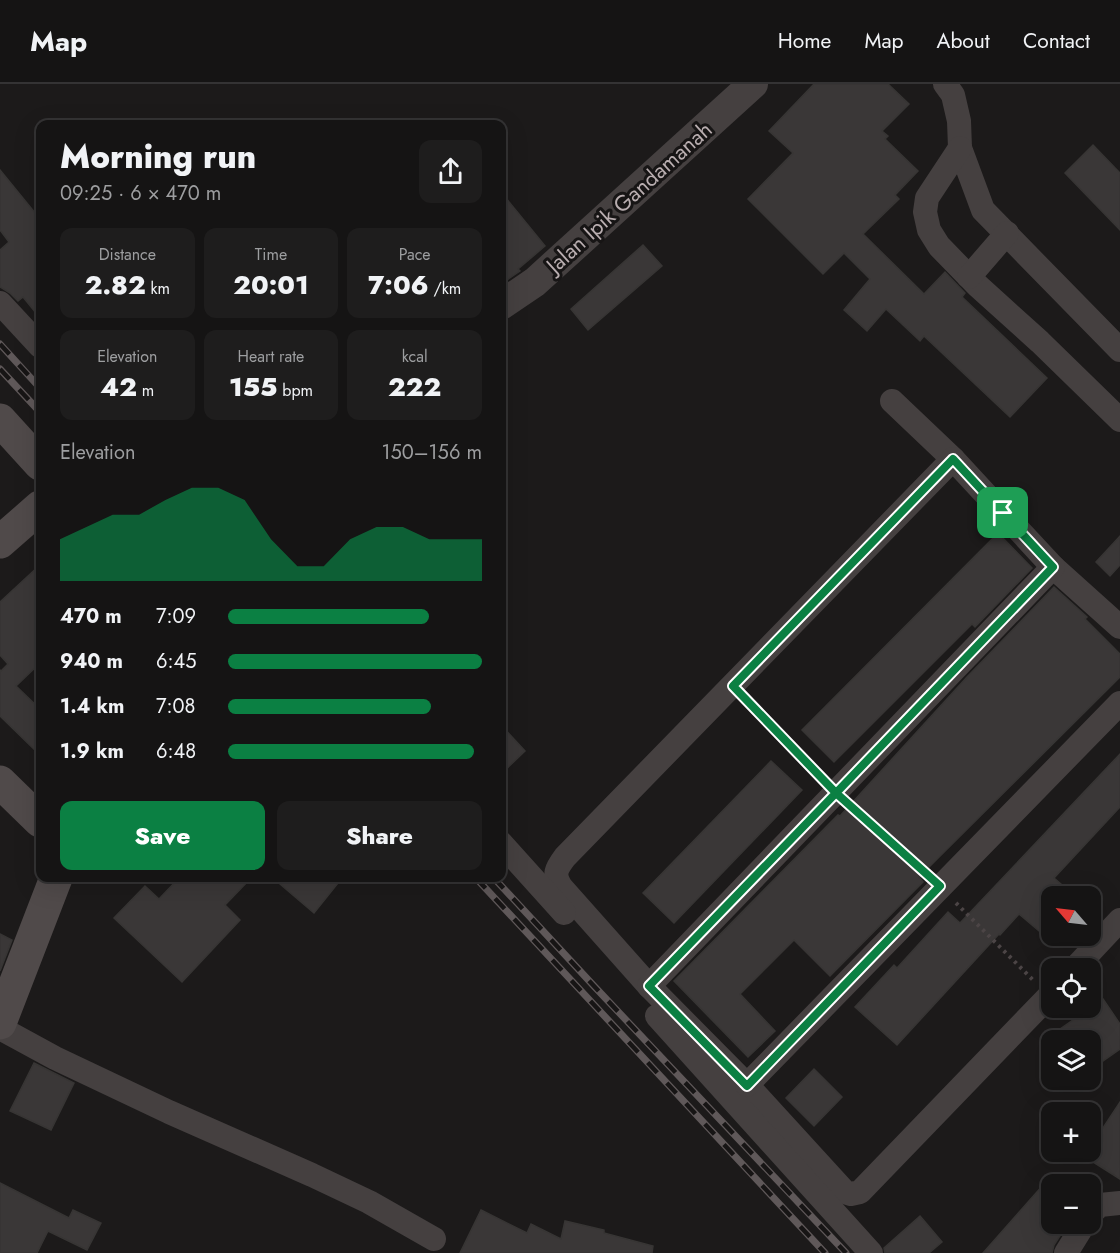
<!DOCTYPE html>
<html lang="en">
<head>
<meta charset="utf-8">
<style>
	:root { --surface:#151414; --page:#1e1d1d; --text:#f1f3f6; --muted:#9d9ea0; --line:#343334; --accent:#0b8043 }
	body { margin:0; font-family:Jost,sans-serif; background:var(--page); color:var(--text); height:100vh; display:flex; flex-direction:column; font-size:22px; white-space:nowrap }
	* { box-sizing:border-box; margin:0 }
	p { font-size:20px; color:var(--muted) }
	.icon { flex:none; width:33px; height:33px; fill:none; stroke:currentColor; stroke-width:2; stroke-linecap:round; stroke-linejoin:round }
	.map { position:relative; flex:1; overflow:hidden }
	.panel { position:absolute; left:36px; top:36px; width:470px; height:762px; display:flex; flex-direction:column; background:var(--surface); border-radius:12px; box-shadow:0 6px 24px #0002,0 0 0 2px var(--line) }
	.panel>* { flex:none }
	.needle { width:39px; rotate:298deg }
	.tools { position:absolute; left:1041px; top:802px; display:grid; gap:12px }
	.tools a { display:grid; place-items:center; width:60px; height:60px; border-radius:12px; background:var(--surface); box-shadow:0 6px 24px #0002,0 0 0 2px var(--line); font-size:30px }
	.pin { position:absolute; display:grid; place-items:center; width:51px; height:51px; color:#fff; margin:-26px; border-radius:12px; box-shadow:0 3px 9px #0006 }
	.round { display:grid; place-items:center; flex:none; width:63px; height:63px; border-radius:12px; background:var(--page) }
	.summary { display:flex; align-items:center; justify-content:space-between; height:102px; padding:0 24px }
	h1 { font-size:33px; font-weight:800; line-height:45px }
	.metrics { display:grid; grid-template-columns:repeat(3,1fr); gap:9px; height:102px; padding:6px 24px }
	.metrics div { display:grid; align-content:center; border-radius:12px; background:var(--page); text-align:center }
	.metrics b { font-size:26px; font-weight:800 }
	.metrics small { font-size:16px; font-weight:400 }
	.metrics p { font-size:16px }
	.chart { height:168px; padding:12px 24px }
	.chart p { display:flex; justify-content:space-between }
	.chart svg { width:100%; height:108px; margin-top:6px; fill:var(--accent); opacity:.7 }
	.cta { display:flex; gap:12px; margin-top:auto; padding:12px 24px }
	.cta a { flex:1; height:69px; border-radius:12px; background:var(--accent); color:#fff; font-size:24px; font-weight:800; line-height:69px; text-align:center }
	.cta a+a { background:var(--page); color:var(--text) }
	ul { padding:0 24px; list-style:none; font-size:20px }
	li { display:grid; grid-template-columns:96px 72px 1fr; align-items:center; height:45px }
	li i { height:15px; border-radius:8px; background:var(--accent) }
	header { display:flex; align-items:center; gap:36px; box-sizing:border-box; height:84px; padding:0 30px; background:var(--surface); border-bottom:2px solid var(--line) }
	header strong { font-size:28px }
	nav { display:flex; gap:33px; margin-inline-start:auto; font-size:21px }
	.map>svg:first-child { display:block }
</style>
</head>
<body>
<header>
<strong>Map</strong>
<nav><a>Home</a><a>Map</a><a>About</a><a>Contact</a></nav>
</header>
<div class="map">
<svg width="1120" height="1169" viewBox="0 0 1120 1169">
	<rect width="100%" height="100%" fill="#1c1a1a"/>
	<g fill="#3a3737" stroke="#373534" stroke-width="1.5">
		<path d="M814,0H888L909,20L882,47L888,52L885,55L918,87L895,111L899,115L863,150L924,210L945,188L965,209L962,213L1047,294L1010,333L924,252L920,257L886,225L867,247L844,226L870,195L844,169L823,190L748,115L793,69L769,47Z"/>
		<path d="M1093,61L1120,89V146L1065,89Z"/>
		<path d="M0,86L40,135V234L23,213L18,217L10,209L0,203V166L9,158L0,146Z"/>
		<path d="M501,108L545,162L518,185L520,187L501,200Z"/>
		<path d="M643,161L662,182L588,246L571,225Z"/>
		<path d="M998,449L1032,484L975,543L972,540L834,678L802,646Z"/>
		<path d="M1120,452V481L1110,492L1096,478Z"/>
		<path d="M40,481V579L16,602L40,625V671L0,632V586L1,587L8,580L0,571V518Z"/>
		<path d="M1054,503L1087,533L1085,535L1120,570V593L919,793L923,798L830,892L794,856L740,910L775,947L748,973L674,897L838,731L840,732L967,593Z"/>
		<path d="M501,641L525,667L501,690Z"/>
		<path d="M1120,670V723L1054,794L1076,813H1052V858L1019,830L1000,851L999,850L897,961L855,923L894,881L897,884L948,828L960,839Z"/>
		<path d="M771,677L802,706L674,839L643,809Z"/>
		<path d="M179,794H251L225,821L240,836L182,898L114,834L145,802L159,815Z"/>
		<path d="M273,794H342L314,829Z"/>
		<path d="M0,850L12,856L0,887Z"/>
		<path d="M1103,915L1120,940V965L1090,986V957H1043Z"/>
		<path d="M34,979L74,999L51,1046L10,1027Z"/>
		<path d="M814,985L842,1013L814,1042L786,1014Z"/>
		<path d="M1120,1018V1095L1090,1076V1054L1099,1041L1103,1044Z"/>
		<path d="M1052,1091V1140H1056L1063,1147L1054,1161L1052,1169H983Z"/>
		<path d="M0,1099L69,1134L73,1126L101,1139L87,1166L48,1147L37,1169H0Z"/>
		<path d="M481,1126L527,1149L531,1140L561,1155L565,1137L604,1146V1149L653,1162L652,1169H460Z"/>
		<path d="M920,1132L942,1158L929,1169H885L884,1164Z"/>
	</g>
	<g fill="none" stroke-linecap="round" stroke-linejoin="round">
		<g stroke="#4c4546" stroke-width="4" stroke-dasharray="3 4.5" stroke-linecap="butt">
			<path d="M749,619L819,691"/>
			<path d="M852,723L922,787"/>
			<path d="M956,819L1033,896"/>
		</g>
		<g stroke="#454040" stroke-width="24">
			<path d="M945,0L953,11L959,37L960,64L983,126L1120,266"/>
			<path d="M960,64L927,114L925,128L929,146L939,162L978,202L1040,258L1120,336"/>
			<path d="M969,193L1007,149"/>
			<path d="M0,219L40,262"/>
			<path d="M892,317L953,375L1053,483L1120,543"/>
			<path d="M953,375L565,773C556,785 553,790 561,803L649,902L747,1001L845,1108L851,1110L860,1108L1052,909"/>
			<path d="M501,759L564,829"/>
			<path d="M1074,885L1120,836"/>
			<path d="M649,902L1053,483"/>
			<path d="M657,932L871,1169"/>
			<path d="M0,944L55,974L169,1028L312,1091L369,1118L434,1155"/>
			<path d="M747,1001L1120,619"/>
			<path d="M1090,1130L1100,1121L1120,1119"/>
			<path d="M1066,1169L1084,1140"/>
		</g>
		<path stroke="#454040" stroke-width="30" d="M501,221L535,198L753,0"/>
		<g stroke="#504a4a" stroke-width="33">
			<path d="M0,336L40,380"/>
			<path d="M0,458L40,423"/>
			<path d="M0,698L40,737"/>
			<path d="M0,939L56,794"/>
		</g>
		<g stroke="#5f5859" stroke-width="7">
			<g id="rail">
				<path d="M0,260L40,304"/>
				<path d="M0,285L40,328"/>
				<path d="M476,794L825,1169"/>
				<path d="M494,794L593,901L846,1169"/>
			</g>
		</g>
		<use href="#rail" stroke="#171515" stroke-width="4.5" stroke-dasharray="14" stroke-linecap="butt"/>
	</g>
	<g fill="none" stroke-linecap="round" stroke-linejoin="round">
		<g stroke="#fff" stroke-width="12">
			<path id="route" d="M1003,429L953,375L733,602L836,709L649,902L747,1002L940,802L836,709L1053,483L1003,429"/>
		</g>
		<use href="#route" stroke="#0b8043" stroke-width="8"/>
	</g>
	<g text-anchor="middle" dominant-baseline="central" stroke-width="6" stroke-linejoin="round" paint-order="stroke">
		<g font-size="22" fill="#b9aeb0" stroke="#171515">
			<text transform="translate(629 113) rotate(-42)">Jalan Ipik Gandamanah</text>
		</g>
	</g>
</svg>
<div class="tools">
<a><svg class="needle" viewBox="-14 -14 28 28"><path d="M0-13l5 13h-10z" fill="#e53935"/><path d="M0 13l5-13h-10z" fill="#9d9ea0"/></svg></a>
<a><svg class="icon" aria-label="locate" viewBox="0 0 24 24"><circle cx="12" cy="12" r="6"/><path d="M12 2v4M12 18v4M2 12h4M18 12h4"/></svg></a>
<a><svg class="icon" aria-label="layers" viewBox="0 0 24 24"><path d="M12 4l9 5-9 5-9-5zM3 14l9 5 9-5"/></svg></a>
<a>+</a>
<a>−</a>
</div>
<div class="pin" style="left:1003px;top:429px;background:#1e9e55"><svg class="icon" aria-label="arrive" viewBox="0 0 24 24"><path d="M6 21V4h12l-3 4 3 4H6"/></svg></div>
<section class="panel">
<div class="summary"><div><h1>Morning run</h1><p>09:25 · 6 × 470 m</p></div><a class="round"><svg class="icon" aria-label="share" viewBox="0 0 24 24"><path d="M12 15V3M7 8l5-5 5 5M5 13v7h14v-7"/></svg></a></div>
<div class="metrics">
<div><p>Distance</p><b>2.82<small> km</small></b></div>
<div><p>Time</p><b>20:01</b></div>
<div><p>Pace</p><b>7:06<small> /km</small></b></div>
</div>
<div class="metrics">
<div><p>Elevation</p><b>42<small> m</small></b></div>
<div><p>Heart rate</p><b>155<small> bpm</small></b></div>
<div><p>kcal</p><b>222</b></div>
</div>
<div class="chart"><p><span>Elevation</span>150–156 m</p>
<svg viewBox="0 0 160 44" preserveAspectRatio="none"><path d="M0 44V27L10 22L20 17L30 17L40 11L50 6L60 6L70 11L80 27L90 38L100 38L110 27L120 22L130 22L140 27L150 27L160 27V44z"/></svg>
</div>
<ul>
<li><b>470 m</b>7:09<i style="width:79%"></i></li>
<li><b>940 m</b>6:45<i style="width:100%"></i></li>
<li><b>1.4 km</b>7:08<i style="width:80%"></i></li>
<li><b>1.9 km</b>6:48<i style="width:97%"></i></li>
</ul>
<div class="cta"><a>Save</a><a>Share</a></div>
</section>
</div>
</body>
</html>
